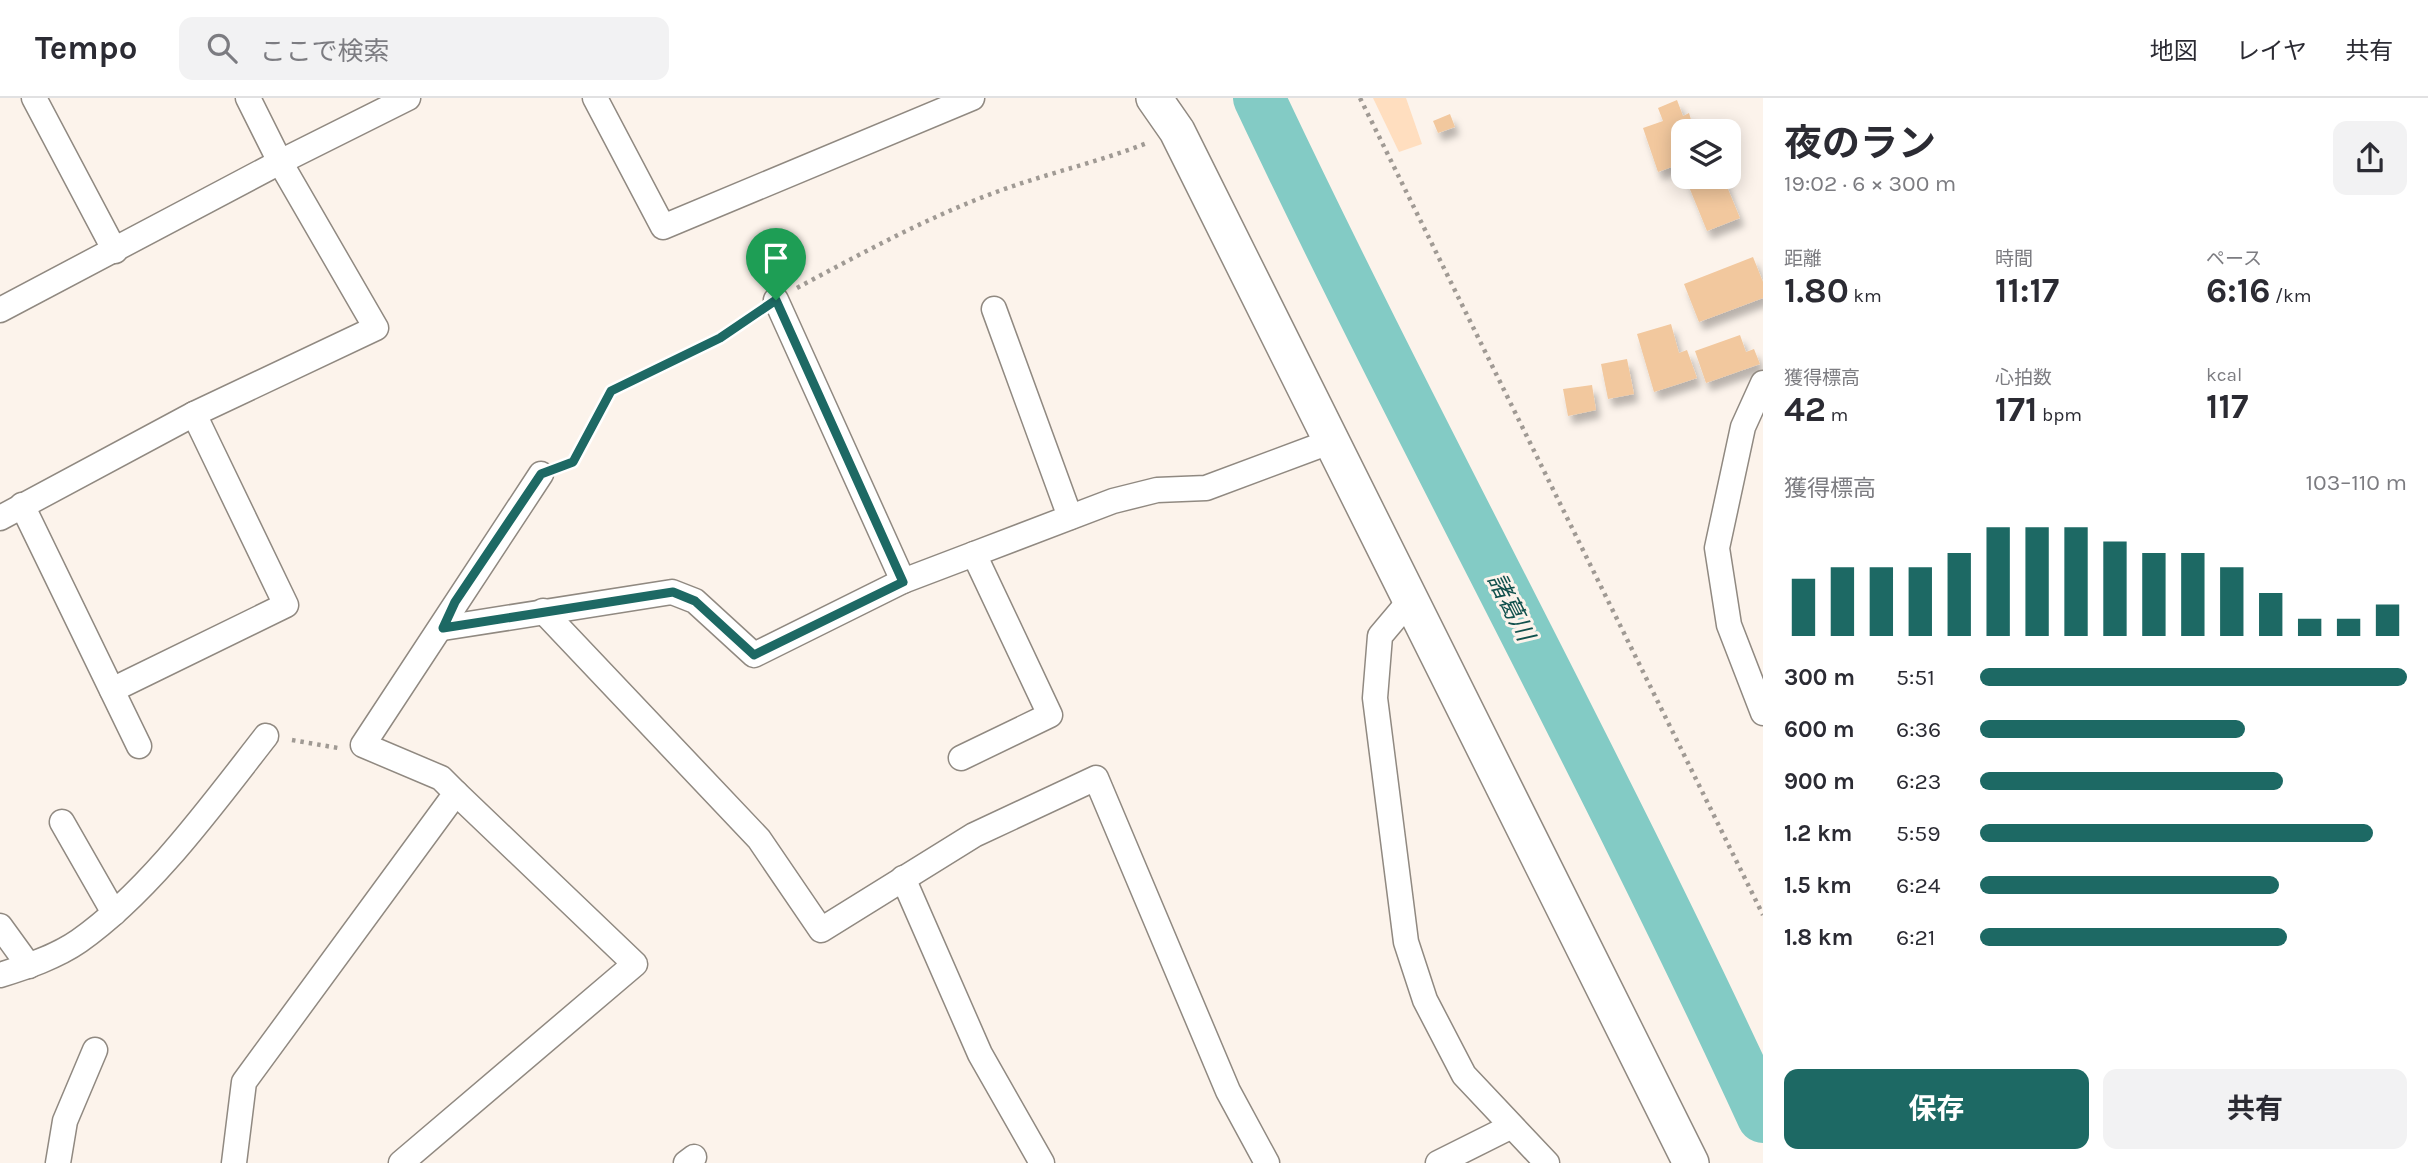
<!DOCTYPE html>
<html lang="ja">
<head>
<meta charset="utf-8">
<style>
	:root { --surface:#fff; --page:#f2f2f3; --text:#2b2b33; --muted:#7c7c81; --line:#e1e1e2; --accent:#1d6964 }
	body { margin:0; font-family:Karla,"Noto Sans JP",sans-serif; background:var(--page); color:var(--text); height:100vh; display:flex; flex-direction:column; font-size:26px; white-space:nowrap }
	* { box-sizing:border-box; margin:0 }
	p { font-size:23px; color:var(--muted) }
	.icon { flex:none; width:38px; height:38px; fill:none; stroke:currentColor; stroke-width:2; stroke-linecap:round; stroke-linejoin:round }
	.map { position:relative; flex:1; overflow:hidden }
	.drawer { display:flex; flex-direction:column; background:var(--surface); width:665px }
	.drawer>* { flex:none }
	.fabs { position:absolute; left:1671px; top:21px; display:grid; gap:14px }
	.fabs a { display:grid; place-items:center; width:70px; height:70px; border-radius:14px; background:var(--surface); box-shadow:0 4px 18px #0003; font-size:35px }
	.pin { position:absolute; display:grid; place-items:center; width:60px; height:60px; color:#fff; margin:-72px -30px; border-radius:50% 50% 50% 0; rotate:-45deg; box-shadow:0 0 7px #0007 }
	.pin .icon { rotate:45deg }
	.round { display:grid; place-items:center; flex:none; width:74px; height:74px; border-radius:14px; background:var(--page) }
	.head { display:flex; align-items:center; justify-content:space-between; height:119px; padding:0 21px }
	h1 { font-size:38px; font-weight:700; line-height:52px }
	.stats { display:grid; grid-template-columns:repeat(3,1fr); gap:10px; height:119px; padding:7px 21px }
	.stats div { display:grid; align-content:center }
	.stats b { font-size:35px; font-weight:700 }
	.stats small { font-size:19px; font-weight:400 }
	.stats p { font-size:19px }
	.chart { height:196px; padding:14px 21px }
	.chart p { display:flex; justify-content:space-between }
	.chart svg { width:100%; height:126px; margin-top:7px; stroke:var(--accent); stroke-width:6 }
	.button { display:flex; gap:14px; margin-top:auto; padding:14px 21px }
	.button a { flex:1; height:80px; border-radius:14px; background:var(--accent); color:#fff; font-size:28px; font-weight:700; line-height:80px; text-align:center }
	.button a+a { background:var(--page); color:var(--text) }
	ul { padding:0 21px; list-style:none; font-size:23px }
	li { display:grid; grid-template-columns:112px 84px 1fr; align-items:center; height:52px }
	li i { height:18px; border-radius:9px; background:var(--accent) }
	header { display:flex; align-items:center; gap:42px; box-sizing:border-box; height:98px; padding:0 35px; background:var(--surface); border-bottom:2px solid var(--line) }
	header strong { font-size:33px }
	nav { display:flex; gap:38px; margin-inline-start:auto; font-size:24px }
	.search { width:490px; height:63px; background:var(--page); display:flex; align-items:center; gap:18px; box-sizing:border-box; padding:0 24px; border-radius:14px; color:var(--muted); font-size:26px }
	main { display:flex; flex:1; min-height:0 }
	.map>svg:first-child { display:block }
</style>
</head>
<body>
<header>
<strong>Tempo</strong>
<div class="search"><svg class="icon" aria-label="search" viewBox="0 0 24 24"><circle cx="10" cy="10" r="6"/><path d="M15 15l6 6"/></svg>ここで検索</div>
<nav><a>地図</a><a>レイヤ</a><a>共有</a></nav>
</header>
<main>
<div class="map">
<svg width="1763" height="1065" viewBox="0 0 1763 1065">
	<defs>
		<filter id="shadow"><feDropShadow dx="4.5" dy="8" stdDeviation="3.5" flood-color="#0004"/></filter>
	</defs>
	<rect width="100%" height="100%" fill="#fcf3eb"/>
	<path fill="#ffdebf" d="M1373,0H1406L1422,46L1399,54Z"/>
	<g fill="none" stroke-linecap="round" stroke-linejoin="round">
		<path stroke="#83cbc5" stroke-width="52" d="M1259,0C1421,343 1605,674 1763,1019"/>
	</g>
	<g fill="#f2c89e" filter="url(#shadow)">
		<path d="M1677,2L1683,18L1689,15L1692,25L1697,22L1702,33H1684V74L1680,66L1658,74L1643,30L1663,23L1658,10Z"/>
		<path d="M1450,16L1455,29L1438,35L1433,23Z"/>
		<path d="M1685,79H1723L1740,120L1707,133Z"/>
		<path d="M1753,159L1763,184V200L1699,224L1684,186Z"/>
		<path d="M1671,226L1679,255L1687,252L1697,280L1654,294L1637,236Z"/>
		<path d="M1740,237L1746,254L1754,251L1760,266L1706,285L1695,253Z"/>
		<path d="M1627,261L1634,296L1608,301L1601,266Z"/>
		<path d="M1592,287L1596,312L1568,318L1563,291Z"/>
	</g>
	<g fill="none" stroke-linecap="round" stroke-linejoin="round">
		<g stroke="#908981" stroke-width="27">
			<g id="street">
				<path d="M34,0L115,153"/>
				<path d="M595,0L663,129L972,0"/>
				<path d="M776,202L903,483"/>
				<path d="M994,211L1070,419"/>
				<path d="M0,212L280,64L408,0"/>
				<path d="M1763,285L1743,329L1717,450L1729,527L1763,615"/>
				<path d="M22,407L139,648"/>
				<path d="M0,420L194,316L376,230L280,64L248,0"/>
				<path d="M974,456L1113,403L1157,392L1206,390L1332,343"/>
				<path d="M1412,500L1380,538L1375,600L1406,844L1425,902L1464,977L1547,1065"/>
				<path d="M543,513L759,741L821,832L974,737L1096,680L1228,993L1267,1065"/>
				<path d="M443,530L672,494L695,503L754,557L903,483L974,456L1050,617L961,660"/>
				<path d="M112,592L286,507L194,316"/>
				<path d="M62,724L114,815"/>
				<path d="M903,780L980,956L1042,1065"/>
				<path d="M0,828L29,868"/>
				<path d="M0,877C26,869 56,859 79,843C150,793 212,707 266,638"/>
				<path d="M58,1065L65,1023L95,952"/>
				<path d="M234,1065L244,984L456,695L441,680L363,647L541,376"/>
				<path d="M401,1065L635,866L456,695"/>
				<path d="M686,1065L694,1059"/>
				<path d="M1438,1065L1510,1029"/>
			</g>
		</g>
		<g stroke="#908981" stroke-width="38">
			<path id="secondary" d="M1154,0L1177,33L1691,1065"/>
		</g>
		<g stroke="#a09a94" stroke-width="4.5" stroke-dasharray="3.5 5" stroke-linecap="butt">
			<path d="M1360,0L1763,817"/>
			<path d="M797,190C862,155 930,118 999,93C1048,75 1099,64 1147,45"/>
			<path d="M566,367L573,364L611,294L720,240L754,217"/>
			<path d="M292,642L338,650"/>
		</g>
		<use href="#street" stroke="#fff" stroke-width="24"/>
		<use href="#secondary" stroke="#fff" stroke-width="35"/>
	</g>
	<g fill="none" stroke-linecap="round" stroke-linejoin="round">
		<g stroke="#fff" stroke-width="14">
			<path id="route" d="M776,202L903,484L754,557L695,503L673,494L443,530L455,504L541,376L573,364L611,293L720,240Z"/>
		</g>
		<use href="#route" stroke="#1d6964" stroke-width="9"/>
	</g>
	<g text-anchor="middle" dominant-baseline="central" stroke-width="6" stroke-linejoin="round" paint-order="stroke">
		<g font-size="24" font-style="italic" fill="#10504c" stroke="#fcf3eb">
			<text transform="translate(1511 509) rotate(63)">諸葛川</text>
		</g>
	</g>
</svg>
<div class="fabs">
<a><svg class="icon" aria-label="layers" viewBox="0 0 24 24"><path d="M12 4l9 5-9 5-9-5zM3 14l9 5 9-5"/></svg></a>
</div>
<div class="pin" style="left:776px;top:202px;background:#1e9e55"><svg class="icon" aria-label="arrive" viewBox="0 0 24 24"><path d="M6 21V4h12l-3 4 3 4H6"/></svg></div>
</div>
<section class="drawer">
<div class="head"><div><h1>夜のラン</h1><p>19:02 · 6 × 300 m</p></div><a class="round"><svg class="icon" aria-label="share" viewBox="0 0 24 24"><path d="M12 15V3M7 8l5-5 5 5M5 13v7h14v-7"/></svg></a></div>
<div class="stats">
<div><p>距離</p><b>1.80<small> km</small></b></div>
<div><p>時間</p><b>11:17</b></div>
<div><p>ペース</p><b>6:16<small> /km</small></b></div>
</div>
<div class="stats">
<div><p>獲得標高</p><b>42<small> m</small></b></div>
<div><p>心拍数</p><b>171<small> bpm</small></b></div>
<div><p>kcal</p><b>117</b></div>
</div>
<div class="chart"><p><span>獲得標高</span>103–110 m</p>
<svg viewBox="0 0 160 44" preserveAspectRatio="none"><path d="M5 44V24M15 44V20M25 44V20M35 44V20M45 44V15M55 44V6M65 44V6M75 44V6M85 44V11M95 44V15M105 44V15M115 44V20M125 44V29M135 44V38M145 44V38M155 44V33"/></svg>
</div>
<ul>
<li><b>300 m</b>5:51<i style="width:100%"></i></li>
<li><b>600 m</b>6:36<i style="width:62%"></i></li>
<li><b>900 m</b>6:23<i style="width:71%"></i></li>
<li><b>1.2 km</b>5:59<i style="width:92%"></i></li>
<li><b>1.5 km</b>6:24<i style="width:70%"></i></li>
<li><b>1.8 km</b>6:21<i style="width:72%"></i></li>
</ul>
<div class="button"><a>保存</a><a>共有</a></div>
</section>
</main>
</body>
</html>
